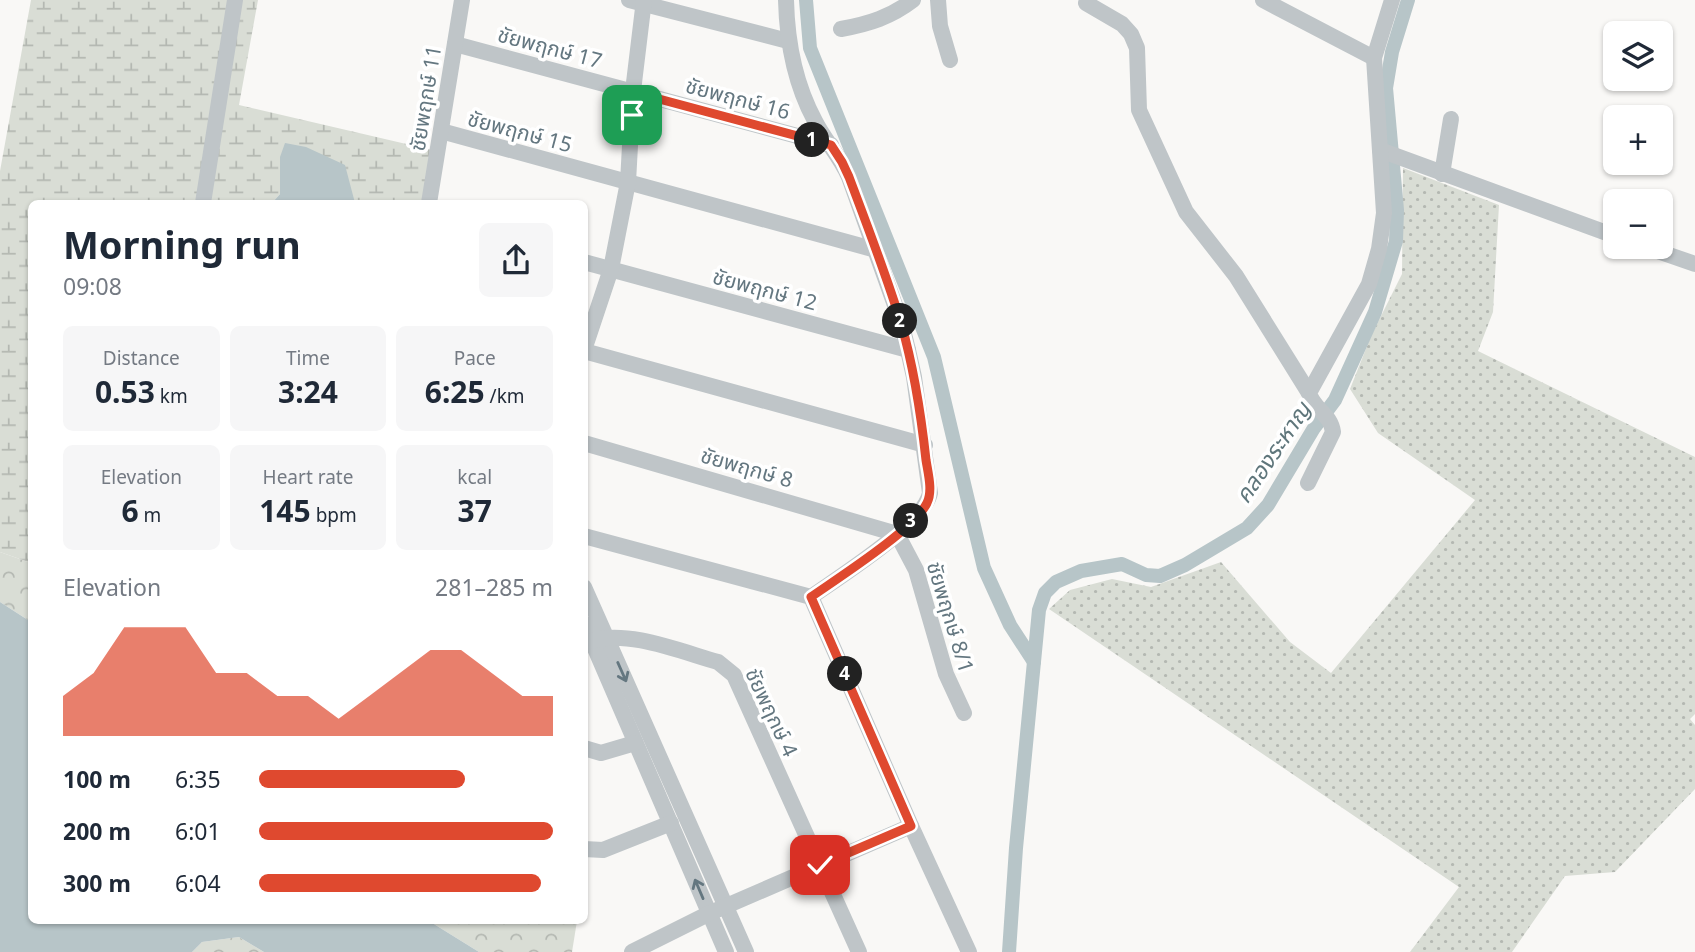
<!DOCTYPE html>
<html lang="en">
<head>
<meta charset="utf-8">
<style>
	:root { --surface:#fff; --page:#f6f6f7; --text:#1f2937; --muted:#747a83; --accent:#df492f }
	body { margin:0; font-family:"Noto Sans","Noto Sans Thai",sans-serif; background:var(--page); color:var(--text); height:100vh; display:flex; flex-direction:column; font-size:26px; white-space:nowrap }
	* { box-sizing:border-box; margin:0 }
	p { font-size:23px; color:var(--muted) }
	.icon { flex:none; width:38px; height:38px; fill:none; stroke:currentColor; stroke-width:2; stroke-linecap:round; stroke-linejoin:round }
	.map { position:relative; flex:1; overflow:hidden }
	.drawer { position:absolute; left:28px; top:200px; width:560px; height:724px; display:flex; flex-direction:column; background:var(--surface); border-radius:10px; box-shadow:0 2px 5px #0004 }
	.drawer>* { flex:none }
	.controls { position:absolute; left:1603px; top:21px; display:grid; gap:14px }
	.controls a { display:grid; place-items:center; width:70px; height:70px; border-radius:10px; background:var(--surface); box-shadow:0 2px 5px #0004; font-size:35px }
	.pin { position:absolute; display:grid; place-items:center; width:60px; height:60px; color:#fff; margin:-30px; border-radius:14px; box-shadow:0 4px 10px #0006 }
	.km { position:absolute; width:35px; height:35px; margin:-18px; border-radius:50%; background:#222; color:#fff; font-size:19px; line-height:35px; text-align:center }
	.round { display:grid; place-items:center; flex:none; width:74px; height:74px; border-radius:10px; background:var(--page) }
	.overview { display:flex; align-items:center; justify-content:space-between; height:119px; padding:0 35px }
	h1 { font-size:38px; font-weight:700; line-height:52px }
	.figures { display:grid; grid-template-columns:repeat(3,1fr); gap:10px; height:119px; padding:7px 35px }
	.figures div { display:grid; align-content:center; border-radius:10px; background:var(--page); text-align:center }
	.figures b { font-size:30px; font-weight:700 }
	.figures small { font-size:19px; font-weight:400 }
	.figures p { font-size:19px }
	.chart { height:196px; padding:14px 35px }
	.chart p { display:flex; justify-content:space-between }
	.chart svg { width:100%; height:126px; margin-top:7px; fill:var(--accent); opacity:.7 }
	ul { padding:0 35px; list-style:none; font-size:23px }
	li { display:grid; grid-template-columns:112px 84px 1fr; align-items:center; height:52px }
	li i { height:18px; border-radius:9px; background:var(--accent) }
	.map>svg:first-child { display:block }
</style>
</head>
<body>
<div class="map">
<svg width="1695" height="952" viewBox="0 0 1695 952">
	<defs>
		<pattern id="grass-dots" width="8" height="8" patternUnits="userSpaceOnUse" patternTransform="scale(1.75)"><rect width="8" height="8" fill="#d9ddd5"/><path d="M2 2h.1M6 6h.1" fill="none" stroke="#b4b8b2" stroke-width="1.8" stroke-linecap="round"/></pattern>
		<pattern id="forest-crowns" width="20" height="18" patternUnits="userSpaceOnUse" patternTransform="scale(1.75)"><rect width="20" height="18" fill="#d9ddd5"/><path d="M2 6a3 3 0 1 1 6 0M12 15a3 3 0 1 1 6 0" fill="none" stroke="#b4b8b2"/></pattern>
		<pattern id="wetland-marsh" width="20" height="14" patternUnits="userSpaceOnUse" patternTransform="scale(1.75)"><rect width="20" height="14" fill="#d9ddd5"/><path d="M1 5h8M5 5V1M11 12h8M15 12V8" fill="none" stroke="#b4b8b2"/></pattern>
	</defs>
	<rect width="100%" height="100%" fill="#f9f8f6"/>
	<path fill="url(#grass-dots)" d="M1403,168L1499,205L1493,312L1478,351L1695,457V714L1690,719L1695,725V789L1615,872L1565,876L1512,952H1410L1459,887L1049,609L1070,590L1112,579L1151,587L1221,562L1290,642L1331,673L1475,500L1378,433L1350,389L1371,336L1402,274Z"/>
	<g fill="url(#forest-crowns)">
		<path d="M0,552L31,563V622L0,602Z"/>
		<path d="M429,921H577L572,952H479Z"/>
		<path d="M239,937L264,952H192L202,942Z"/>
	</g>
	<path fill="url(#wetland-marsh)" d="M31,0H258L239,105L432,150L423,203H355L351,195L280,157V194L272,203H32L31,563L0,552V171Z"/>
	<g fill="#b7c5c8">
		<path d="M285,143L306,147L345,165L355,203H272L280,194V157Z"/>
		<path d="M0,602L31,622L32,920L429,921L479,952H264L239,937L202,942L192,952H0Z"/>
	</g>
	<g fill="none" stroke-linecap="round" stroke-linejoin="round">
		<g stroke="#b7c5c8" stroke-width="14">
			<path d="M806,0L810,48L934,357L984,568L1010,625L1034,662"/>
			<path d="M1009,952L1016,848L1039,610L1045,593L1056,582L1081,571L1122,564L1146,575L1160,576L1185,565L1247,528L1268,505L1314,428L1335,400L1375,312L1396,241L1397,210L1386,88L1392,52L1408,0"/>
		</g>
		<g stroke="#bfc5c8" stroke-width="16">
			<path d="M629,0L788,41"/>
			<path d="M786,0C787,42 795,84 815,121C825,141 840,156 849,177L901,322L908,350L914,377L930,493C924,524 839,577 811,597"/>
			<path d="M938,0L940,26L950,60"/>
			<path d="M1263,0L1374,58"/>
			<path d="M1086,3L1122,24L1131,34L1137,48L1139,110L1186,212L1236,276L1309,393"/>
			<path d="M841,29C869,24 891,17 913,0"/>
			<path d="M455,44L831,145"/>
			<path d="M441,131L876,250"/>
			<path d="M1380,150L1615,236"/>
			<path d="M1442,174L1451,119"/>
			<path d="M203,203L235,0"/>
			<path d="M429,203L462,0"/>
			<path d="M1646,247L1695,264"/>
			<path d="M584,262L908,350"/>
			<path d="M584,350L611,269L628,182L633,91L644,0"/>
			<path d="M584,351L925,445"/>
			<path d="M584,443L897,534L916,570L946,674L964,713"/>
			<path d="M1308,483L1333,432C1331,414 1314,410 1309,393L1369,284L1379,249L1384,213L1374,58L1392,0"/>
			<path d="M584,536L811,597"/>
			<path d="M584,587L746,952"/>
			<path d="M811,597L911,826L969,952"/>
			<path d="M584,623L726,952"/>
			<path d="M591,641C627,629 682,652 718,662L734,675L859,952"/>
			<path d="M584,748L601,753L635,743"/>
			<path d="M584,849L603,850L671,823"/>
			<path d="M632,952L710,913L911,826"/>
		</g>
	</g>
	<defs><path id="oneway-shaft" d="M-6 0H5M1.5-3L5.5 0L1.5 3" fill="none" stroke-width="1.6" stroke-linecap="round" stroke-linejoin="round" transform="scale(1.75)"/></defs>
	<g stroke="#647780">
		<use href="#oneway-shaft" transform="translate(622 672) rotate(66)"/>
		<use href="#oneway-shaft" transform="translate(699 889) rotate(-113)"/>
	</g>
	<g fill="none" stroke-linecap="round" stroke-linejoin="round">
		<g stroke="#fff" stroke-width="14">
			<path id="route" d="M632,115L633,92L831,145L842,162L849,177C867,225 886,274 901,323C914,368 921,414 926,460C928,473 933,491 927,503C915,529 838,578 811,597L911,826L820,865"/>
		</g>
		<use href="#route" stroke="#df492f" stroke-width="9"/>
	</g>
	<g text-anchor="middle" dominant-baseline="central" stroke-width="7" stroke-linejoin="round" paint-order="stroke">
		<g font-size="21" fill="#647780" stroke="#fff">
			<text transform="translate(550 47) rotate(15)">ชัยพฤกษ์ 17</text>
			<text transform="translate(425 98) rotate(-81)">ชัยพฤกษ์ 11</text>
			<text transform="translate(738 98) rotate(15)">ชัยพฤกษ์ 16</text>
			<text transform="translate(520 131) rotate(15)">ชัยพฤกษ์ 15</text>
			<text transform="translate(765 289) rotate(15)">ชัยพฤกษ์ 12</text>
			<text transform="translate(747 467) rotate(16)">ชัยพฤกษ์ 8</text>
			<text transform="translate(951 617) rotate(73)">ชัยพฤกษ์ 8/1</text>
			<text transform="translate(772 712) rotate(65)">ชัยพฤกษ์ 4</text>
		</g>
		<g font-size="23" font-style="italic" fill="#5f767b" stroke="#fff">
			<text transform="translate(1272 452) rotate(-56)">คลองระหาญ</text>
		</g>
	</g>
</svg>
<div class="controls">
<a><svg class="icon" aria-label="layers" viewBox="0 0 24 24"><path d="M12 4l9 5-9 5-9-5zM3 14l9 5 9-5"/></svg></a>
<a>+</a>
<a>−</a>
</div>
<div class="pin" style="left:632px;top:115px;background:#1e9e55"><svg class="icon" aria-label="arrive" viewBox="0 0 24 24"><path d="M6 21V4h12l-3 4 3 4H6"/></svg></div>
<div class="pin" style="left:820px;top:865px;background:#d93025"><svg class="icon" aria-label="check" viewBox="0 0 24 24"><path d="M5 12l5 5 9-10"/></svg></div>
<b class="km" style="left:812px;top:140px">1</b>
<b class="km" style="left:900px;top:321px">2</b>
<b class="km" style="left:911px;top:521px">3</b>
<b class="km" style="left:845px;top:674px">4</b>
<section class="drawer">
<div class="overview"><div><h1>Morning run</h1><p>09:08</p></div><a class="round"><svg class="icon" aria-label="share" viewBox="0 0 24 24"><path d="M12 15V3M7 8l5-5 5 5M5 13v7h14v-7"/></svg></a></div>
<div class="figures">
<div><p>Distance</p><b>0.53<small> km</small></b></div>
<div><p>Time</p><b>3:24</b></div>
<div><p>Pace</p><b>6:25<small> /km</small></b></div>
</div>
<div class="figures">
<div><p>Elevation</p><b>6<small> m</small></b></div>
<div><p>Heart rate</p><b>145<small> bpm</small></b></div>
<div><p>kcal</p><b>37</b></div>
</div>
<div class="chart"><p><span>Elevation</span>281–285 m</p>
<svg viewBox="0 0 160 44" preserveAspectRatio="none"><path d="M0 44V30L10 22L20 6L30 6L40 6L50 22L60 22L70 30L80 30L90 38L100 30L110 22L120 14L130 14L140 22L150 30L160 30V44z"/></svg>
</div>
<ul>
<li><b>100 m</b>6:35<i style="width:70%"></i></li>
<li><b>200 m</b>6:01<i style="width:100%"></i></li>
<li><b>300 m</b>6:04<i style="width:96%"></i></li>
</ul>
</section>
</div>
</body>
</html>
